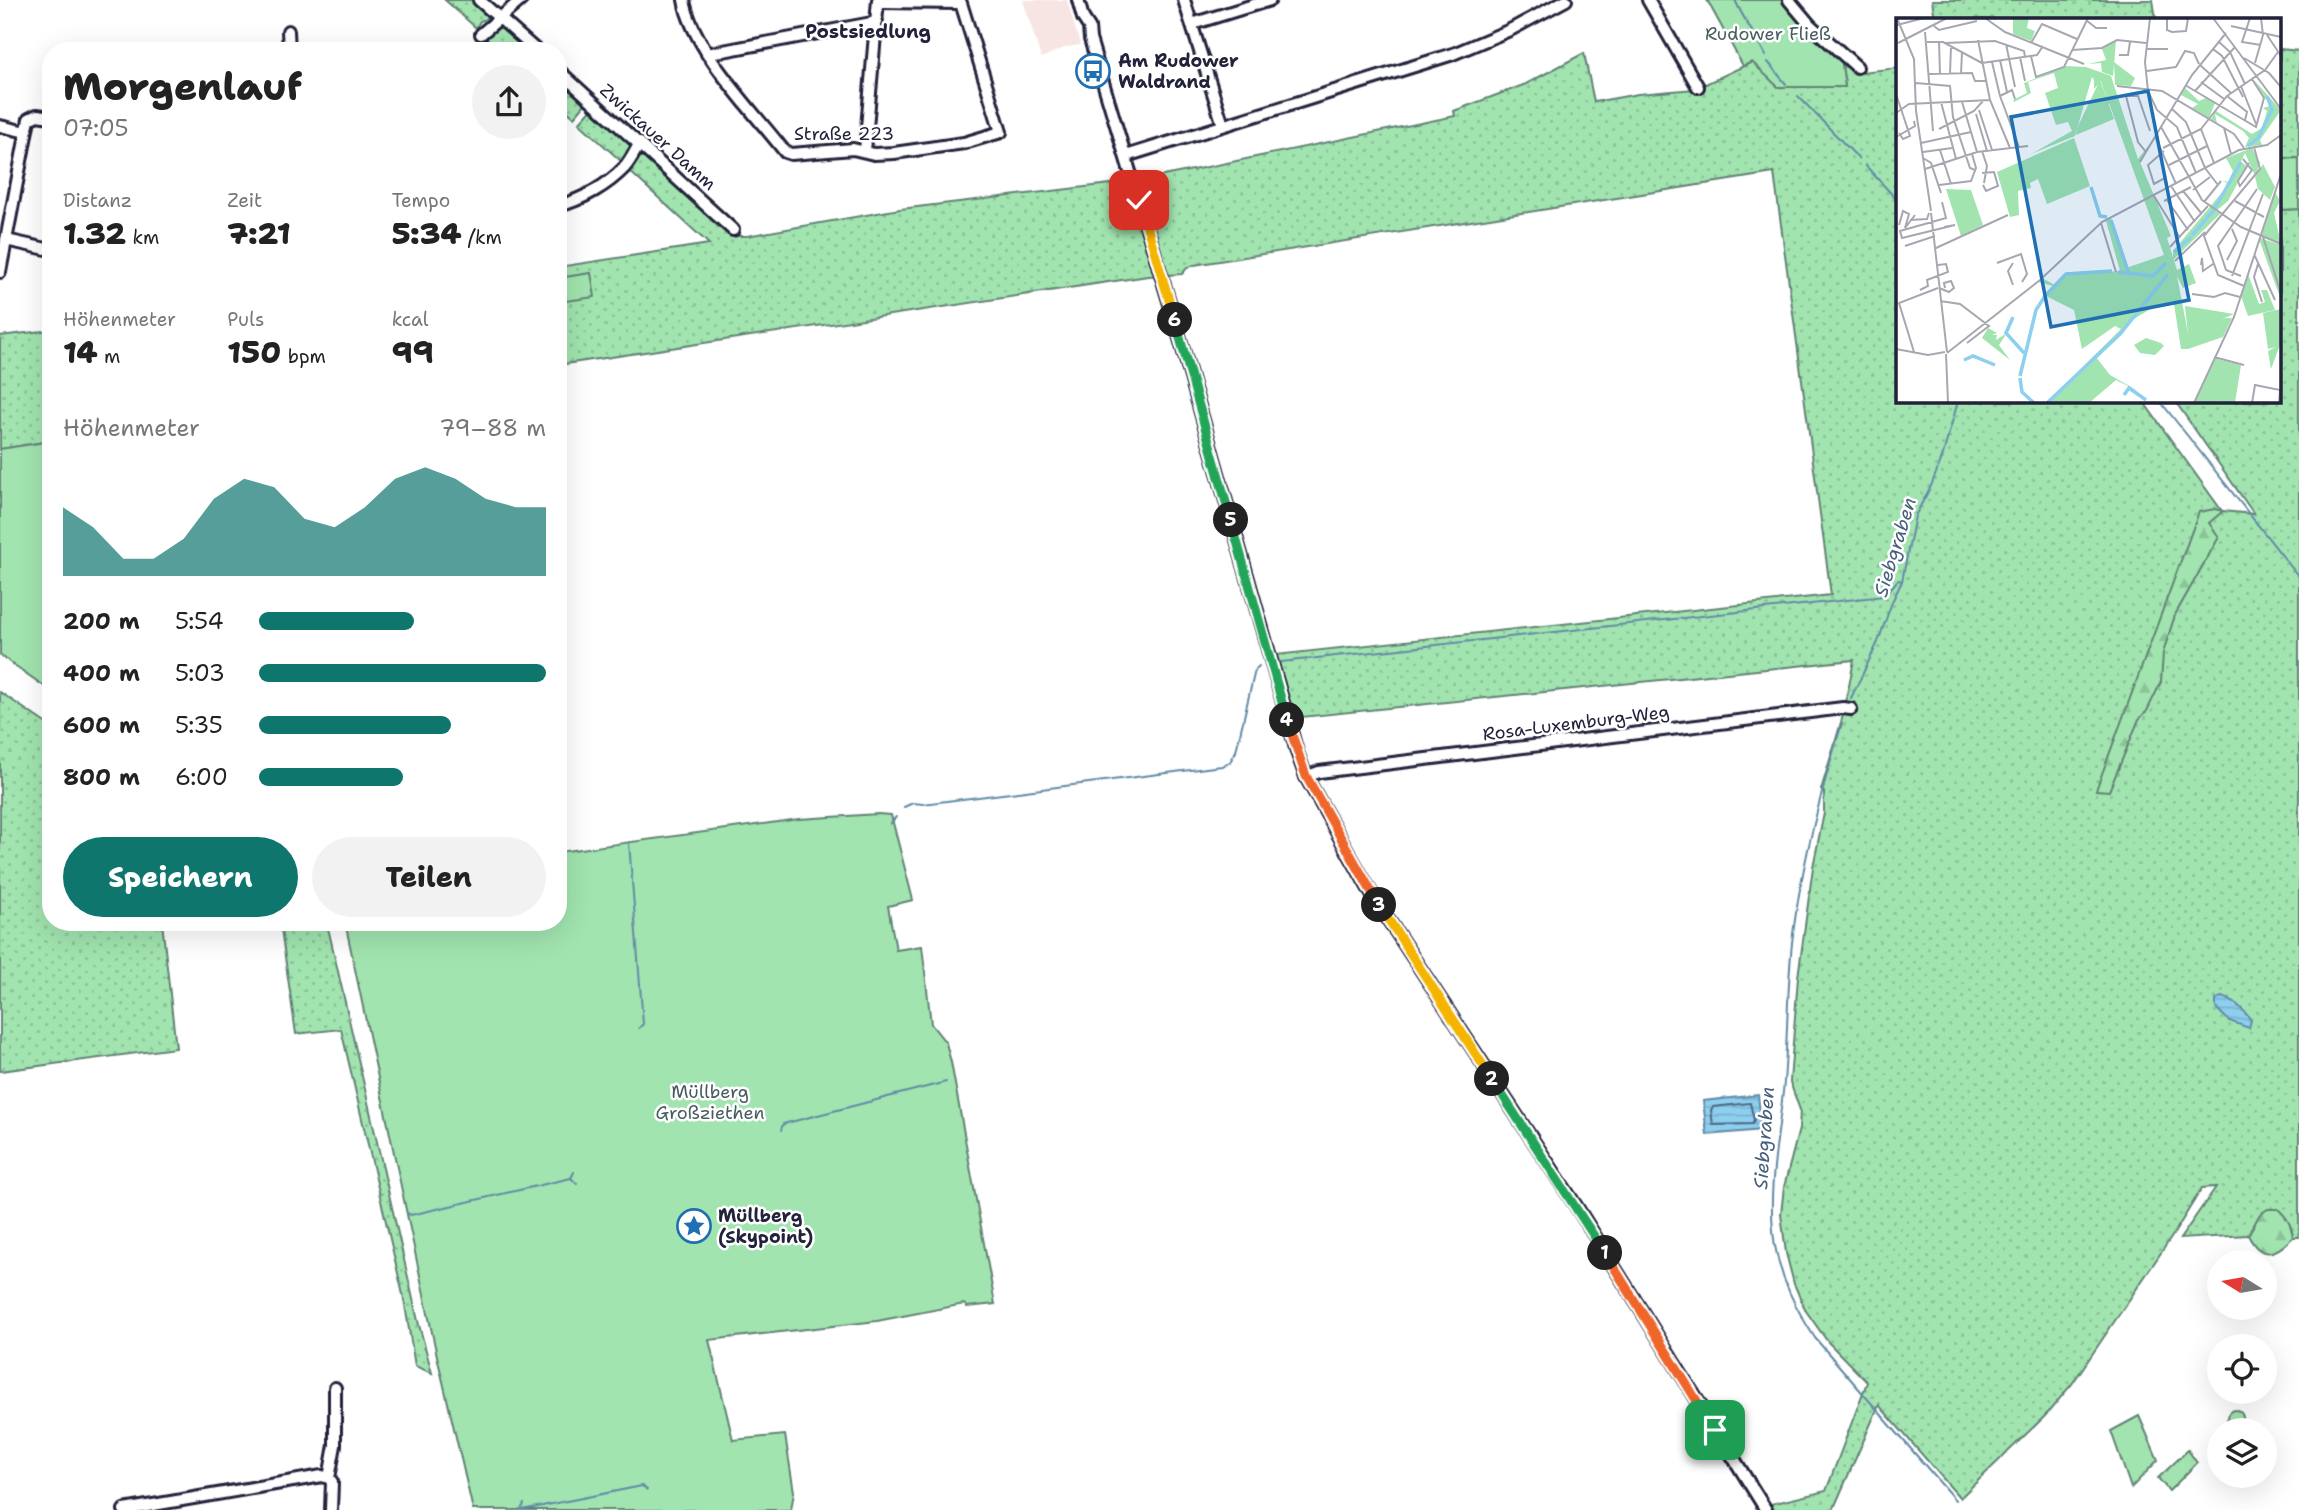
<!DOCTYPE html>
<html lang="de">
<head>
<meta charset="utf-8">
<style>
	:root { --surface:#fff; --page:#f2f2f2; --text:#222; --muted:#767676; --accent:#0f766e }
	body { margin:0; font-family:"Shantell Sans",sans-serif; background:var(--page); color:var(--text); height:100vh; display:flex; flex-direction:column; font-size:26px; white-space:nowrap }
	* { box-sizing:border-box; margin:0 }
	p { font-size:23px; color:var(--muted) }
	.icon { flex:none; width:38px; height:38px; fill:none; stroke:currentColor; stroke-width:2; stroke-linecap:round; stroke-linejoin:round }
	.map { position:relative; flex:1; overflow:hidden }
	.side { position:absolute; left:42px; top:42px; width:525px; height:889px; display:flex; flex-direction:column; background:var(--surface); border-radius:28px; box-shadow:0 7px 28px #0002 }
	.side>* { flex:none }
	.needle { width:46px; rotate:281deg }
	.controls { position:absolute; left:2207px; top:1250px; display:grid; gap:14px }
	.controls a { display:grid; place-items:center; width:70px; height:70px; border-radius:50%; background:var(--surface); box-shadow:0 7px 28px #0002; font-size:35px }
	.pin { position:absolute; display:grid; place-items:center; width:60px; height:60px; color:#fff; margin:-30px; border-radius:14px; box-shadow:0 4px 10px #0006 }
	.km { position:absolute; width:35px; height:35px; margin:-18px; border-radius:50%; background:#222; color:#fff; font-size:19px; line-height:35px; text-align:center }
	.round { display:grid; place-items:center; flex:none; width:74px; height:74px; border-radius:37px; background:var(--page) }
	.head { display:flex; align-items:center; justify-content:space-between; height:119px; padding:0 21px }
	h1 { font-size:38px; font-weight:800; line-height:52px }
	.metrics { display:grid; grid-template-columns:repeat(3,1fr); gap:10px; height:119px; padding:7px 21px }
	.metrics div { display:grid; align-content:center }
	.metrics b { font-size:30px; font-weight:800 }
	.metrics small { font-size:19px; font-weight:400 }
	.metrics p { font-size:19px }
	.chart { height:196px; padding:14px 21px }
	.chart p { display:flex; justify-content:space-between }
	.chart svg { width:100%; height:126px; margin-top:7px; fill:var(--accent); opacity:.7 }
	.button { display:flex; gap:14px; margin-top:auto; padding:14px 21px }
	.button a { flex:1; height:80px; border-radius:42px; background:var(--accent); color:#fff; font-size:28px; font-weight:800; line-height:80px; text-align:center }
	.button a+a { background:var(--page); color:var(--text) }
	ul { padding:0 21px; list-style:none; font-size:23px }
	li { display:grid; grid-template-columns:112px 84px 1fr; align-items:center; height:52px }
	li i { height:18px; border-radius:9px; background:var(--accent) }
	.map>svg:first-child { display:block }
</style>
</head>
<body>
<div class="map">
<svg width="2299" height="1510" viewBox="0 0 2299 1510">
	<defs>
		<pattern id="grass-dots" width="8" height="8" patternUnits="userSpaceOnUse" patternTransform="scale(1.75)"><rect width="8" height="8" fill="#a1e4af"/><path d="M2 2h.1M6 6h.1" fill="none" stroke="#8ac397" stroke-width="1.8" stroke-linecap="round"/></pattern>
		<pattern id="forest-firs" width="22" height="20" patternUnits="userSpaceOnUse" patternTransform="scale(1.75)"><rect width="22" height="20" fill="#a1e4af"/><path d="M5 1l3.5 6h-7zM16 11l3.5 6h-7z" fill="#8ac397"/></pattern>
		<pattern id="water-rules" width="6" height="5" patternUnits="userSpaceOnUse" patternTransform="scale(1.75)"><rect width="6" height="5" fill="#8dcfee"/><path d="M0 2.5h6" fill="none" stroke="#79b1cd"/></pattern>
	</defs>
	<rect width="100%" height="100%" fill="#fff"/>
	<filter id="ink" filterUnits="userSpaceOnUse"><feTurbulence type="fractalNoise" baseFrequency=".0143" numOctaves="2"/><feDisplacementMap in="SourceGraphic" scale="14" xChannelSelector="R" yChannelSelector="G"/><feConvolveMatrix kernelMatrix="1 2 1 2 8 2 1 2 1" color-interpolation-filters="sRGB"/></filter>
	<g filter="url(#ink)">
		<path fill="#f7e5e4" d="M1023,0H1067L1080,45L1067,47L1041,58Z"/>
		<g fill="url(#grass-dots)" stroke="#628375" stroke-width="2">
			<path d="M445,0H471L486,12V19L480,21L476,28Z"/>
			<path d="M1932,0H2153L2156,19H1935Z"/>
			<path d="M498,23L532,51H501L484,36Z"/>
			<path d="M2280,49L2299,51V158H2280Z"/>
			<path d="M1584,53L1594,102L1638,94L1695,89L1752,62L1845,87L1842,65L1861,72L1898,68V401H2143L2222,511L2254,514L2175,401H2280V210L2299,209V1237H2293C2291,1224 2287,1217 2277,1209H2268L2254,1223L2248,1235L2180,1239L2216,1187L2202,1188L2173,1235L2072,1384L2045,1416L1960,1498L1879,1405L1833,1510H1770L1767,1505L1826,1491L1867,1382L1828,1342L1806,1311L1794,1284L1786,1253L1781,1214L1784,1187L1799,1129L1800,1110L1790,1082L1798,977L1813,867L1824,813V792L1821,790L1844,712L1854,660L1292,718L1275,655L1831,595L1774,173L1194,265L1187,268L1182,274L1148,276L558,365V267L709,244L626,168L640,147L738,236H747L900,209L1144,180L1455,116L1454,111L1526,84Z"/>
			<path d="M558,79L585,104L574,117L558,103Z"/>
			<path d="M595,105L631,140L632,147L623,163L579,123Z"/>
			<path d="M51,330V441L0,449V336Z"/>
			<path d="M0,692L51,727V922H162L176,1048L0,1071Z"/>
			<path d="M280,922H325L329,932L418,1321L432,1373L415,1366L404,1299L341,1029L296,1034Z"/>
		</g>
		<g fill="url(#forest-firs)" stroke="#628375" stroke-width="2">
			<path d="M2215,509L2223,511L2209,523L2219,537L2175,615L2163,653L2161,682L2147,711L2139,719L2109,791L2096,790L2199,512Z"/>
			<path d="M2268,1209H2278C2287,1217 2291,1224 2293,1237C2276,1255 2261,1261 2248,1235L2260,1214Z"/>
		</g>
		<g fill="#a1e4af" stroke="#628375" stroke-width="2">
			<path d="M1707,0H1785L1845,58L1842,65L1845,87H1778L1752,62L1743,66Z"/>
			<path d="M2299,158V209L2280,210V159Z"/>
			<path d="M591,273L595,297L558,302V278Z"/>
			<path d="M51,441V691L0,655V449Z"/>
			<path d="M878,814L891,815L913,900L888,906L896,950L922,946L931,1024L946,1043L951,1062L995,1304L967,1307L964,1304L877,1321L709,1340L733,1440L785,1435L794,1492L791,1510H473L437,1356L345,922H558V852L799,819Z"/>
			<circle cx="2235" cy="1418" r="8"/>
			<path d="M2139,1416L2158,1460L2131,1488L2111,1431Z"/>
			<path d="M2188,1450L2197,1463L2169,1491L2158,1478Z"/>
		</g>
		<g fill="url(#water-rules)" stroke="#628aa6" stroke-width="2">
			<path d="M2221,997C2235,1000 2243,1010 2251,1020L2249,1028L2229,1021L2216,1008V1000Z"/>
			<path d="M1758,1095L1762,1130L1707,1135L1703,1101Z"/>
		</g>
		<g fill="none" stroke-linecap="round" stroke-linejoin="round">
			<path stroke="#4d6783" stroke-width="2" d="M1750,1103L1754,1120L1752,1124L1713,1125L1711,1110L1713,1107Z"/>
			<g stroke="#628aa6" stroke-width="2">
				<path d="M1735,0C1744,20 1756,37 1766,56"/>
				<path d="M1768,62L1786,84"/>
				<path d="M1798,96L1859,159"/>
				<path d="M1865,165L1898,201"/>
				<path d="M2160,401L2299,577"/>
				<path d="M1281,662L1884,596L1898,580L1902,581"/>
				<path d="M1851,698L1878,642L1892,602L1902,581L1915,516L1931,486L1942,458L1958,401"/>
				<path d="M1842,723C1821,791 1802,863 1793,934C1787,983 1788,1033 1784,1082C1779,1136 1766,1193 1775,1246C1781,1280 1796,1309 1815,1338L1955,1500"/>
				<path d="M904,807L913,803L923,804L1222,766L1230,762L1236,751L1255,670L1259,666"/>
				<path d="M890,824L896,817"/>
				<path d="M629,842L643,1024L639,1028"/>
				<path d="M781,1130L783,1124L946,1082"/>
				<path d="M571,1178L577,1184"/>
				<path d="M407,1213L411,1215L571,1178L574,1172"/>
				<path d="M521,1510L524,1504"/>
				<path d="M522,1510L642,1486L647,1490"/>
			</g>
			<g stroke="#22223b" stroke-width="16">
				<g id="minor">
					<path d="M479,0L537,51"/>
					<path d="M684,0C692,49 754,112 785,152L791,154L853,149L874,154L894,153L964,143L1001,132L961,3L878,2"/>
					<path d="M1078,0L1083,18L1089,27L1090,39L1175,321L1297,752L1306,777L1374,898L1578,1209L1766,1510"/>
					<path d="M1184,0L1223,125"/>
					<path d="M1648,0L1698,87"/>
					<path d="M1789,0L1810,25L1857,67"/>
					<path d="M1192,24L1270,0"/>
					<path d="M288,31L289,51"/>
					<path d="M481,34L521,0"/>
					<path d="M707,54L877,22"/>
					<path d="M558,70L733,230"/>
					<path d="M0,126L26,132"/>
					<path d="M865,151L878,0"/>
					<path d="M1126,156L1453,54L1510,30L1566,0"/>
					<path d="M558,206C582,200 608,185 625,167C631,160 635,151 640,143"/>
					<path d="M6,240L51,250"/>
					<path d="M0,272L29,119L37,115L51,117"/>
					<path d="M1306,777L1319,772L1843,708L1851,709"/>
					<path d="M124,1510L322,1476L329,1478"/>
					<path d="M331,1510L332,1482L329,1478L335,1445V1388"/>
				</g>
			</g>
			<use href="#minor" stroke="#fff" stroke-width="10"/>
		</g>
	</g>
	<g fill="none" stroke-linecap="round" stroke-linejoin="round" filter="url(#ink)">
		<g stroke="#fff" stroke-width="14">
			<path id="split-1" d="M1605,1253L1715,1430"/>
		</g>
		<g stroke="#fff" stroke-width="14">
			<path id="split-2" d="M1492,1079L1605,1253"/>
		</g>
		<g stroke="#fff" stroke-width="14">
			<path id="split-3" d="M1379,905L1492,1079"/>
		</g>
		<g stroke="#fff" stroke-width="14">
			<path id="split-4" d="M1287,720L1306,776L1379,905"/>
		</g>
		<g stroke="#fff" stroke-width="14">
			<path id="split-5" d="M1231,520L1287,720"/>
		</g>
		<g stroke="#fff" stroke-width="14">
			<path id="split-6" d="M1175,320L1231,520"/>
		</g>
		<g stroke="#fff" stroke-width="14">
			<path id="split-7" d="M1139,200L1175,320"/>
		</g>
		<use href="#split-1" stroke="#f0652b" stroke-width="9"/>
		<use href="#split-2" stroke="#22a559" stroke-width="9"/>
		<use href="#split-3" stroke="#f5b400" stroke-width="9"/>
		<use href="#split-4" stroke="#f0652b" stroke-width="9"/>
		<use href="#split-5" stroke="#22a559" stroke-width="9"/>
		<use href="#split-6" stroke="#22a559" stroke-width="9"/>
		<use href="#split-7" stroke="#f5b400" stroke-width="9"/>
	</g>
	<defs>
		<g id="bus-ring" transform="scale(1.75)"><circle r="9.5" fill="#fff" stroke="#1f6fb2" stroke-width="1.5"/><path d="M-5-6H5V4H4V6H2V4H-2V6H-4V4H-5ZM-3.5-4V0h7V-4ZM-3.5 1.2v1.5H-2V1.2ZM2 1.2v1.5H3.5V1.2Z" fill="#1f6fb2"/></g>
		<g id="sight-ring" transform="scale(1.75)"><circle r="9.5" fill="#fff" stroke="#1f6fb2" stroke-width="1.5"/><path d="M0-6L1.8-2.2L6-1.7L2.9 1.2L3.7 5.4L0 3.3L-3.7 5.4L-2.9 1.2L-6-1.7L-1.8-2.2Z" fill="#1f6fb2"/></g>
	</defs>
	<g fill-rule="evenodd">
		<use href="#bus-ring" x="1093" y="71"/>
		<use href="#sight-ring" x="694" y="1226"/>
	</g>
	<g text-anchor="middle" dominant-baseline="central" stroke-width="5" stroke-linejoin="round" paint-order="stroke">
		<g font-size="18" fill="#485c5e" stroke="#fff">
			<text x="1768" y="34">Rudower Fließ</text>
			<text x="710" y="1092">Müllberg<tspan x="710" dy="21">Großziethen</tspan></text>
		</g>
		<g font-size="18" font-weight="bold" fill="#22223b" stroke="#fff" text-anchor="start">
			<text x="1118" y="61">Am Rudower<tspan x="1118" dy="21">Waldrand</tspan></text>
			<text x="718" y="1216">Müllberg<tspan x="718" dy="21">(Skypoint)</tspan></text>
		</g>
		<g font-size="18" fill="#22223b" stroke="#fff">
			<text x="844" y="134">Straße 223</text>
			<text transform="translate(658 137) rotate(42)">Zwickauer Damm</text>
			<text transform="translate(1576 723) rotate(-7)">Rosa-Luxemburg-Weg</text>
		</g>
		<g font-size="19" font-weight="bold" fill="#22223b" stroke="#fff">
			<text x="868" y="31">Postsiedlung</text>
		</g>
		<g font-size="19" font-style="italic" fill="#475f7a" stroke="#fff">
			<text transform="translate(1895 547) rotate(-73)">Siebgraben</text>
			<text transform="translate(1764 1138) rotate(-86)">Siebgraben</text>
		</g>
	</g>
	<g transform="translate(1896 18)">
		<rect width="385" height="385" fill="#fff"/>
		<path d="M170,48L190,49L215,58L242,141L259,119L244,144L275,218L271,220L281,252L293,246L300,265L287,270L281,258L292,315L320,304L295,313L299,299L306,303L298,309L309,301L336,300L327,319L292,331H285L278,286L256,290L233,304L228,314L200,339L214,357L244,374L220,362L193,385H150L225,311L219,308L186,331L178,292L150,278L157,268L142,264L146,260L159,267L173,256L224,253L210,203L215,200L230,250L268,237L213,85L208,103L200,101L186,112L198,78L204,83L210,79L205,63L198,71V62L196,59L179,118L135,136L176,113L172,104L160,107L149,75L162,70L158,55L132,64L135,75L118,84L117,82L131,75L128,65ZM50,171L75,172L87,207L65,218ZM385,291V324L375,351L372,333L380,329L372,331L367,295Z" fill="#a1e4af"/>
		<path d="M220,23L217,58L206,54L205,45L192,46L210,42L206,31ZM250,320L265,325L268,328L259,337L244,335L238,327ZM199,342L205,349L192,364L183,385H153Z" fill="#a1e4af"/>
		<path d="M117,0H133L131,10L139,13L135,23L117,16ZM218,44L239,60L235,68L219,67ZM357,61L385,92L364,122L366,127L349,129L353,120L347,113L319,96L321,105L315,101L320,93L356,116L366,110L371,93L367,90L374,88ZM204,62L218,101L180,117L181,110ZM289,70L303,83L310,80L319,85L313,100L296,90L302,86L285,77ZM178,120L194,168L151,186L142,161L134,165L135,170L122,173L123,197L114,199L101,154ZM356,130L364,145L359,158L349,135L345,144L351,148L332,183L320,193L324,196L277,242V233L328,172L331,165L326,162L332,164L337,153L330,140ZM367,146L379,169L374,182L362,171L359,159ZM379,174L384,183L378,195L385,226L365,218ZM364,220L385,227V282L364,224ZM352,256L363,286L369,284L365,272H371L379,292L352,298L345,278ZM289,288L338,296L292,316ZM92,310L101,315L96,317H101L100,322L111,315L103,327L114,342L86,320ZM318,340L345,347L339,385H298Z" fill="#a1e4af"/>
		<path fill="none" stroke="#8dcfee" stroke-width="3.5" d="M352,128L362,120L376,92L371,78M195,169L204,198L211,199M319,190L345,144M215,202L233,256M296,217L318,192M278,234L295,219M222,254L257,258L270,245M150,277L170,256L216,253M117,299L110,315L128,335M68,342L77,338L99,347M124,358L140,292L149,278M124,360L126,374L138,385M228,377L233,370L250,382M151,385L224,316L272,256"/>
		<path fill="none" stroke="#a7a7b1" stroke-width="2" d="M1,0L18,41L20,93L35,193M89,0L109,14L188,46M254,0L249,44L252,73L261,92L281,109L300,155M271,0V12L276,14L290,13L292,0M317,0L385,91M354,0L346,24L365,27M190,2L200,10H211M1,7L28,0M38,8L43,12L81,3M335,8L385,19M29,14L37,113M371,17L385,38M82,22L94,82L114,130M43,23L44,56M31,24H47L86,45M323,24L334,34L349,66M2,25L51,0M49,25L99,23L128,33L129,39M135,25L146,6L181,21M110,26L119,69M250,31H272M317,31L326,38L347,79M176,32L206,30L221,22L250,25M223,37H232L234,24M135,38L140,59L168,49L192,0M124,39L129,63M348,40L373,55L385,69M104,42L111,74M96,44L104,78M86,45L141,37L147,28M359,45L367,17L365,0M304,47L335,75M280,49L289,33L298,35L303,46M251,53L280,49M33,56L76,55L79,63H90M54,56L55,28M65,56L66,34M305,64L328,81M20,65L54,68L57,99L74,150L79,152M289,67L360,109L368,80L356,61M221,68L266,73L338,116L348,130M345,68L360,106M299,73L339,29M0,76L14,118L7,121L3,115M104,78L123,129M104,78L116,72L119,81M221,78H242L254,113M230,78L242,124L250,134M331,78L351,94L349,102M45,84L60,141M66,84L81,134M276,91L290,104L309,150L322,167M83,92L96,132M0,95L13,86L94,82M80,96L91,133M265,109L306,182L345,209L385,226M328,110L335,136M43,111L78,93L87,83M305,111L318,145M259,118L280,166M0,119L19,108L18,103M25,125L75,114M267,130L305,111L331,78L369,52L382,34M44,132L55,166M86,133L91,148L88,165M27,134L56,130M27,140L35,145L45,175M244,144L296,57L330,15M273,147L311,128M29,151L81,134L132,128M267,153L269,160L258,166L252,147L268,133M86,155L98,154L102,168L90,173L87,167M43,167L75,163L80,150L76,136M275,168L299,204M344,168L356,152L347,141M344,169L342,163L353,145M297,172L314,159M287,173L306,196M258,178L284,220M271,182L292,212M268,183L295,169M339,183L368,199M46,184L50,200L4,213L6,220L59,207L48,209M308,184L325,163M35,195L51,334M14,202L31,201L33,195M205,205L220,254M3,207L7,193L13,196L9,210L19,197M367,219L385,275M9,228L39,218M274,229L312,188M40,230L112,197M358,236L379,282M331,242L341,223L336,211M279,243L309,214M101,245L125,236L131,256L126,264M362,246L358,259L366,284M305,247L306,240L307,253L317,246M336,258L367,176M345,258L330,252L322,228L361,171M117,267L112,253L117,245M348,268L322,257L308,218L364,151L358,129M43,270L53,274L58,270L55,263L48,265L49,270M24,272L32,268L31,262L52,254L50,246L42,247M296,276L318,279L329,275L344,279M44,283L64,286L93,308L71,325M0,331L32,337L49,334M18,334L3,285L42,270M51,335L144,262L206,204L343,132L371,127L385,117M50,336L52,385M318,339L348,347M298,385L338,299L385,156M356,385L359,367L384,372L383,385"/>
		<path fill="#1f6fb2" fill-opacity="0.15" stroke="#1f6fb2" stroke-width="3.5" d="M252,73L293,282L155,309L115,99Z"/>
		<rect width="385" height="385" fill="none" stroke="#22223b" stroke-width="3.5"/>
	</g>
</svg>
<div class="controls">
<a><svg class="needle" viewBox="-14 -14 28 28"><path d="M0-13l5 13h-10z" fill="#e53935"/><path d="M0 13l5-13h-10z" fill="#767676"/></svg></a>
<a><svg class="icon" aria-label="locate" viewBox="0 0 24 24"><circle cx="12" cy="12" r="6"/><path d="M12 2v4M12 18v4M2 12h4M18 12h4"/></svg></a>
<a><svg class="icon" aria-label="layers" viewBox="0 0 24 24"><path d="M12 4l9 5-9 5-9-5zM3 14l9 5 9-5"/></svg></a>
</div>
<div class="pin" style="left:1715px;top:1430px;background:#1e9e55"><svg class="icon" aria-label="arrive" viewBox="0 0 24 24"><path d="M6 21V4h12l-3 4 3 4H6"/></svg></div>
<div class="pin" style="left:1139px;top:200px;background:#d93025"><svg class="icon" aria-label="check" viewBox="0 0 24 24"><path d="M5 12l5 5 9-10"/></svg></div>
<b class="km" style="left:1605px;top:1253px">1</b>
<b class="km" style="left:1492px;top:1079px">2</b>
<b class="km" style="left:1379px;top:905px">3</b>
<b class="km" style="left:1287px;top:720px">4</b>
<b class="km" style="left:1231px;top:520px">5</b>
<b class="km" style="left:1175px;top:320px">6</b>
<section class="side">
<div class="head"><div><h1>Morgenlauf</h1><p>07:05</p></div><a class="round"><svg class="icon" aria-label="share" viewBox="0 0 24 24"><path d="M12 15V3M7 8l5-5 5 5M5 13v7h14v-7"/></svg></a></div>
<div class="metrics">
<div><p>Distanz</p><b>1.32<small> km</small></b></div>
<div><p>Zeit</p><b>7:21</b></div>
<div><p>Tempo</p><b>5:34<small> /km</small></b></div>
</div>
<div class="metrics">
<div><p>Höhenmeter</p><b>14<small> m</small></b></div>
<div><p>Puls</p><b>150<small> bpm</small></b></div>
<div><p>kcal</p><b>99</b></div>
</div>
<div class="chart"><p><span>Höhenmeter</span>79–88 m</p>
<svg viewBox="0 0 160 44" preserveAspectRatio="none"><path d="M0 44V20L10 27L20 38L30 38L40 31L50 17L60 10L70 13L80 24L90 27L100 20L110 10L120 6L130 10L140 17L150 20L160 20V44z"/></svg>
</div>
<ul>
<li><b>200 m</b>5:54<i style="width:54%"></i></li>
<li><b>400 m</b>5:03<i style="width:100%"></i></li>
<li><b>600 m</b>5:35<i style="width:67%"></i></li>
<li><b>800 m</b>6:00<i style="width:50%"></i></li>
</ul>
<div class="button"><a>Speichern</a><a>Teilen</a></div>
</section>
</div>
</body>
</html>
